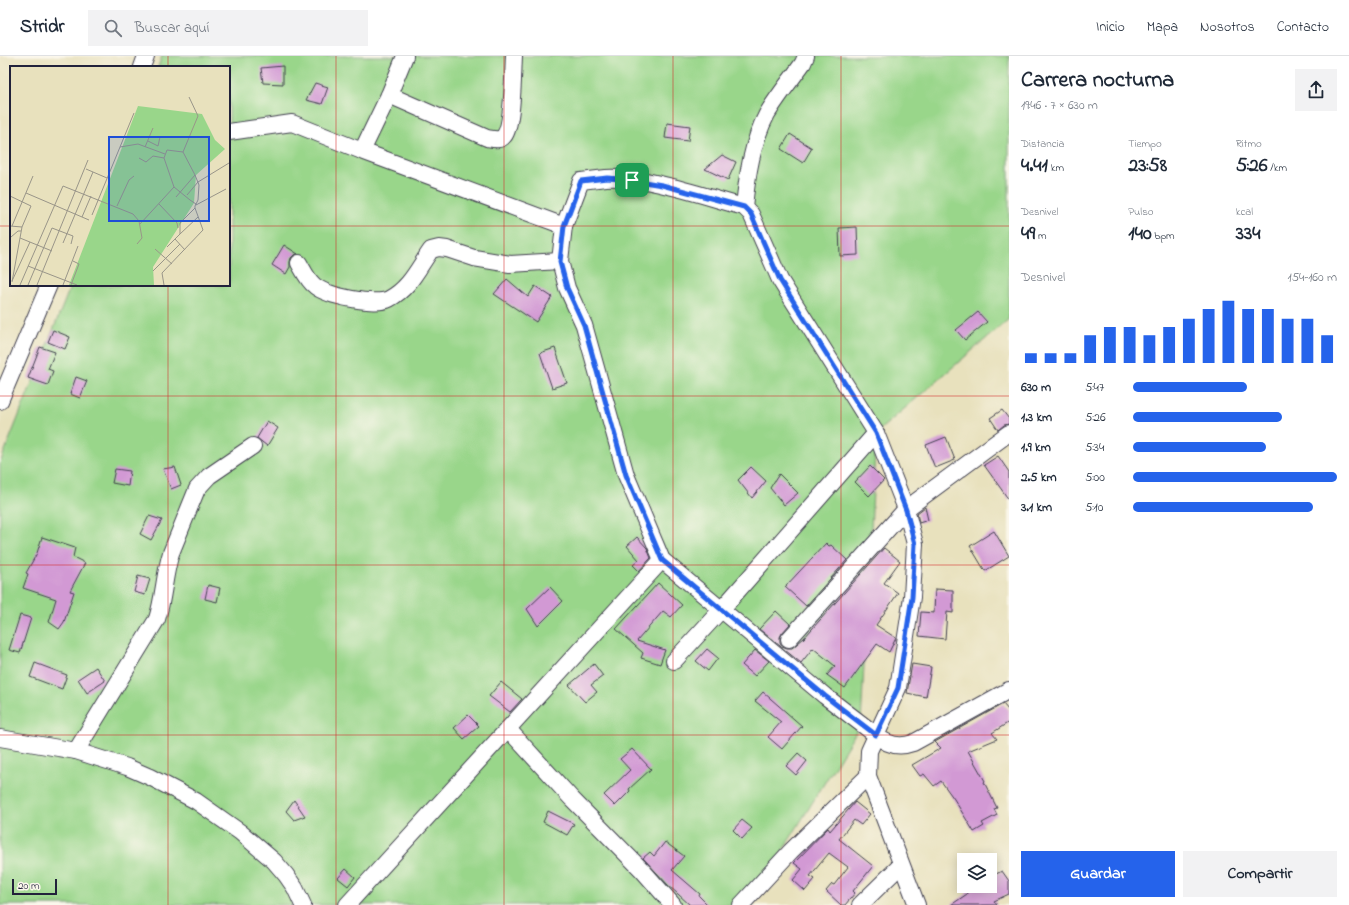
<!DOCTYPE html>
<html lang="es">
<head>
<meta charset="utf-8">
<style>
	:root { --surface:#fff; --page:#f2f2f3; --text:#1f2937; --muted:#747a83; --line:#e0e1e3; --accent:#2563eb }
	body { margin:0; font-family:"Indie Flower",sans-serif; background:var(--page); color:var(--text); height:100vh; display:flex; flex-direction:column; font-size:15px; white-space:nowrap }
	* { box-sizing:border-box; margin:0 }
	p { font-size:13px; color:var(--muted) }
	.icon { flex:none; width:22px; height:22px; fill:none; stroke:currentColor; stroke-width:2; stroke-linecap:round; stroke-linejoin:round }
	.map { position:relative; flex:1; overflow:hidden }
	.panel { display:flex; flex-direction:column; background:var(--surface); width:340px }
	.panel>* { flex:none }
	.controls { position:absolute; left:957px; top:797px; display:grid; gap:8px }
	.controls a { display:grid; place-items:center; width:40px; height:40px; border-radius:0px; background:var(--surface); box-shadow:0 2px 10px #0003; font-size:20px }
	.scale { position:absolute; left:12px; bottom:10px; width:45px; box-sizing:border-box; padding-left:4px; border:2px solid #22223b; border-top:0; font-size:11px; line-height:14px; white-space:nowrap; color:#22223b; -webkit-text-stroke:3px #fbf7ec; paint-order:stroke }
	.pin { position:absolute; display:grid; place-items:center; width:34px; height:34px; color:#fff; margin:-17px; border-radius:8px; box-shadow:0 2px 6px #0006 }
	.round { display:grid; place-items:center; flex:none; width:42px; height:42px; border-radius:0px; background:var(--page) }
	.summary { display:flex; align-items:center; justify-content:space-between; height:68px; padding:0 12px }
	h1 { font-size:22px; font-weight:800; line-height:30px }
	.figures { display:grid; grid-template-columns:repeat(3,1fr); gap:6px; height:68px; padding:4px 12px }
	.figures div { display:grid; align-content:center }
	.figures b { font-size:20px; font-weight:800 }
	.figures small { font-size:11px; font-weight:400 }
	.figures p { font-size:11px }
	.chart { height:112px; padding:8px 12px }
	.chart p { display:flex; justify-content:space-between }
	.chart svg { width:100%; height:72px; margin-top:4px; stroke:var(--accent); stroke-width:6 }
	.button { display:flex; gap:8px; margin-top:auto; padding:8px 12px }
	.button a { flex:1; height:46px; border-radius:0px; background:var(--accent); color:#fff; font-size:16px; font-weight:800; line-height:46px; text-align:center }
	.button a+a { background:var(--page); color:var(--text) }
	ul { padding:0 12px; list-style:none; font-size:13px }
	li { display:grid; grid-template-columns:64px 48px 1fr; align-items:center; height:30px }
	li i { height:10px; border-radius:5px; background:var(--accent) }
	header { display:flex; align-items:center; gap:24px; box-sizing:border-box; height:56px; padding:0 20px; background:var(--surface); border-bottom:1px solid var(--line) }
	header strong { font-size:19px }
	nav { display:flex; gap:22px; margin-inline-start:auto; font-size:14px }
	.search { width:280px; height:36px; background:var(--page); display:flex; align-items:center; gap:10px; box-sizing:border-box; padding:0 14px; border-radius:0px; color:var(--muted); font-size:15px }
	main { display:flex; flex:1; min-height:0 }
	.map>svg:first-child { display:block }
</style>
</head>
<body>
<header>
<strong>Stridr</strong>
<div class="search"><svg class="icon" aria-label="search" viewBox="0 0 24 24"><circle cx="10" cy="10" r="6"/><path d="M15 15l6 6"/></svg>Buscar aquí</div>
<nav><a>Inicio</a><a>Mapa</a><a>Nosotros</a><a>Contacto</a></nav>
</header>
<main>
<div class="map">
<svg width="1009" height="849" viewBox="0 0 1009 849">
	<rect width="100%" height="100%" fill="#fbf7ec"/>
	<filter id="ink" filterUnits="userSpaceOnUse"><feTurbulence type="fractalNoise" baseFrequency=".025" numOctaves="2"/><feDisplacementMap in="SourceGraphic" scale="8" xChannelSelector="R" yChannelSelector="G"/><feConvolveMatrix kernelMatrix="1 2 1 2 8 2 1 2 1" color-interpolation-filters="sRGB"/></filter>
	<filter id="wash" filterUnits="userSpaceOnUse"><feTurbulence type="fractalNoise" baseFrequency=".012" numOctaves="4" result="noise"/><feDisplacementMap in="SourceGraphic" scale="16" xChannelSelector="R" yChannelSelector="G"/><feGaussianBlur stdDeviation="0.9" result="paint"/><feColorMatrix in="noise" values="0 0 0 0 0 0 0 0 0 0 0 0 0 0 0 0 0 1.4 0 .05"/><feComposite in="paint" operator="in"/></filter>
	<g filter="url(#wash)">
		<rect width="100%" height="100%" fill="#e8e1bd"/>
		<path fill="#99d68a" stroke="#5e7c62" d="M162,0H1009V263L876,377L861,668L749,849H0V407L71,229H229V11H158Z"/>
		<g id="blocks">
			<g fill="#d299d4">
				<path d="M283,10V28L263,27L261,12Z"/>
				<path d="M315,27L328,31L322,48L306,44Z"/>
				<path d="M667,67L690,70L688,85L665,82Z"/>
				<path d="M790,78L812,92L803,107L781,93Z"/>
				<path d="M722,99L736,106L728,124L705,113Z"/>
				<path d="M857,171L858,199L840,200L839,172Z"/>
				<path d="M284,189L298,198L294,199L291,202L290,206V211L286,218L272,209Z"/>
				<path d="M507,223L528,241L535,230L552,241L536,266L494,238Z"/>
				<path d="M978,256L987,266L965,284L956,274Z"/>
				<path d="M53,274L70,281L65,293L48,286Z"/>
				<path d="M40,291L55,296L48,313L53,315L48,329L28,322Z"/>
				<path d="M555,292L567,327L552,332L540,297Z"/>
				<path d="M76,321L87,325L80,342L70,338Z"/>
				<path d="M1002,354L1009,363V368L1004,369L998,374L990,362Z"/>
				<path d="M267,365L278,372L267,390L257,382Z"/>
				<path d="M946,381L955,404L935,412L926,389Z"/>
				<path d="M998,400L1009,416V444L984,409Z"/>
				<path d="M870,410L884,424L869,440L855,426Z"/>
				<path d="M175,411L181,429L171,433L163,413Z"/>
				<path d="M751,411L766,425L752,442L738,424Z"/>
				<path d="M115,413L130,415L128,430L112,427Z"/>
				<path d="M779,418L798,437L784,449L770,432Z"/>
				<path d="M925,451L928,464L919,467L917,457Z"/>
				<path d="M149,460L162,464L151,484L140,478Z"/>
				<path d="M994,475L1009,500L985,515L970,490Z"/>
				<path d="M42,481L75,492L73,501L85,507L70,535L74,536L64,566L59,573L49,566L56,543L23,532L28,518L26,517L37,497Z"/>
				<path d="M637,481L647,492L651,502L639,515L633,509L639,504L627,490Z"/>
				<path d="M826,487L829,490L831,489L847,504L806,550L785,531Z"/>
				<path d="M884,492L900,505L884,527L898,537L876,569L896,582L889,596L877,588L845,632L827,619L835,610L813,592L801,607L759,573L776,555L790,568L782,577L780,581V586L782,590L787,592H792L804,582Z"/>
				<path d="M138,520L150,523L145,539L134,536Z"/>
				<path d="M658,527L682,549L671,561L663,555L637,585L665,594L660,608L641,602L643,597L616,573Z"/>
				<path d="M208,529L220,532L217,546L205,543Z"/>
				<path d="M550,531L563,545L538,570L527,553Z"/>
				<path d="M935,533L953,534V557L947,556L945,583L919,580L921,556L934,557Z"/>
				<path d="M20,559L31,562L20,597L9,594Z"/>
				<path d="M707,593L718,602L708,615L696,605Z"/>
				<path d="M755,594L769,605L755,620L742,609Z"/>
				<path d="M35,607L67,619L62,633L30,621Z"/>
				<path d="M594,608L603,620L591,629L597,636L585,646L569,629Z"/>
				<path d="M912,608L931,611L926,641L907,637Z"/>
				<path d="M96,611L105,625L87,637L78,623Z"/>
				<path d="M501,626L522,643L510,656L489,640Z"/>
				<path d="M763,636L802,670L782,693L768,681L781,666L755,645Z"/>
				<path d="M1003,648L1009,655V666L992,677L997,683L968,695L985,725L984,726L997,752L994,753L997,759L982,767L984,770L974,776L954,743L941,725L934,730L924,718L920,720L912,709L941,692L935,686Z"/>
				<path d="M468,659L479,670L464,683L454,672Z"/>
				<path d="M632,693L651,713L629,733L630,735L615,750L604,739L630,714L620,703Z"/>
				<path d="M798,697L807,705L796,719L786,710Z"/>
				<path d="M294,744L305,760L294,764L286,755Z"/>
				<path d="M855,746L870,758L861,769L854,764L839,783L873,810L853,835L855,837L845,849H841L826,835L832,828L834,829L848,811L829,797L810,820L815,823L805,835L793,824L802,813L794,807L828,772L830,775Z"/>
				<path d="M548,755L574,768L567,779L543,766Z"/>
				<path d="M742,764L752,772L742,783L733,774Z"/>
				<path d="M665,786L684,800L672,814L700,838L699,840L708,849H690L668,829L643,802L650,796L654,800Z"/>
				<path d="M346,813L355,821L348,830L338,822Z"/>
				<path d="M1002,815L1009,825V838L994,845L997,849H951L967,838L964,830H990V821Z"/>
			</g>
		</g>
	</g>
	<g filter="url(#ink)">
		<use href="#blocks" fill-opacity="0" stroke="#403f4e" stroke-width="1"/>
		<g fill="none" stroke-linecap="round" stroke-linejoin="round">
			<g stroke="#403f4e" stroke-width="18">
				<g id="minor">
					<path d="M142,11L146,0"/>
					<path d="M389,39L487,82C493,83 500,85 504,80C513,70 513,16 514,0"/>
					<path d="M229,76L292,67L362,95L564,170"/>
					<path d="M362,95L389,39L405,0"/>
					<path d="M744,151C747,121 752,86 767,58C777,41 791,24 803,7L806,0"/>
					<path d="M299,207C303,214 308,225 315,230C327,240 376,250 389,243C410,232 418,212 431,194L439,192L447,193L474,202L510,208L560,205"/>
					<path d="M0,345L49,229"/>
					<path d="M789,583L906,453L1009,377"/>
					<path d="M674,605L721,554L876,377"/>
					<path d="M508,673L572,743L643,815L673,849"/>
					<path d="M0,682L76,695L127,711L150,721L196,745L240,776L274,805L286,819L295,832L303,849"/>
					<path d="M76,695L157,563C164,541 164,519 171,497L197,433L209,420L253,390"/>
					<path d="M347,849L662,504"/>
					<path d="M741,849L791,795L868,720"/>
					<path d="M860,849L901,809"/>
					<path d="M917,849L868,720L869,695L898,632L912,541L915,488L906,453L876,377L780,224L751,158L744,151C703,140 648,120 606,122C598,123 589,124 581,125L564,170L560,205L567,232L584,269L626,419L662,504L825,640L876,679C887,689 899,692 913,687L1009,634"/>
				</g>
			</g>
			<use href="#minor" stroke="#fff" stroke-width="16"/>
		</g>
	</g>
	<g fill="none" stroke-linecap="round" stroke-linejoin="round" filter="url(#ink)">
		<g stroke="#fff" stroke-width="8">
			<path id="route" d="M607,122L632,124L662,129L744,151L751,158L780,224L876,377L906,454L915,488L912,541L898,632L876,679L825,640L662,504L626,419L584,269L567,232L560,206L564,170L581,125Z"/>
		</g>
		<use href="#route" stroke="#2563eb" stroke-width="5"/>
	</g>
	<path fill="none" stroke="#d62828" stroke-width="1" stroke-opacity="0.55" d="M168,0V11M336,0V849M504,0V849M673,0V849M841,0V849M0,170H11M229,170H1009M168,229V849M0,340H1009M0,509H1009M0,679H1009"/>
	<g transform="translate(10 10)">
		<rect width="220" height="220" fill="#e8e1bd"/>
		<path d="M128,40L192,48L205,74L215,83L186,109L184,137L143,201L144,219H59Z" fill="#99d68a"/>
		<path fill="none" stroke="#999589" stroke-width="1" d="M138,75L148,80L150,71M110,81L128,78L155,88M135,81L143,62M173,86L188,50L179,31M129,92L136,96L143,90L154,92M76,103L97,112M16,127L79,154M177,129L188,116L219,97M0,130L21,140L12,161L2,216M166,131L185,109M149,138L167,157L168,162M107,140L119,114L124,110M82,149L124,47M72,151L81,130M130,158L164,121M0,160L12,161M2,160L23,110M170,168L188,151M1,171L8,165H11M10,172L42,185M165,173L175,184M53,177L83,106M157,181L170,168V157L185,142M145,183L162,198M18,200L67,219M143,205L170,178M2,215L20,176M10,219L53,120L123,148L129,155L132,172L127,178M18,219L42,162L63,170L61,178M27,219L78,94M53,219L68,180M61,219L69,198L63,195M154,219L152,207L193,164L185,142V140L188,134L189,119L185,109L173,86L157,84L154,92L164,121L180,134L186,138V139L216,123"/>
		<path fill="#1d4ed8" fill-opacity="0.15" stroke="#1d4ed8" stroke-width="2" d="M99,71H199V155H99Z"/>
		<rect width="220" height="220" fill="none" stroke="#22223b" stroke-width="2"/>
	</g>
</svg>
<div class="controls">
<a><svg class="icon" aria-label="layers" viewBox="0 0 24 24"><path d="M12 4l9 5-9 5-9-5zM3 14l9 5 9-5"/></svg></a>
</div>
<div class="scale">20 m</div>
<div class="pin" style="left:632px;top:124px;background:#1e9e55"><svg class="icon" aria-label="arrive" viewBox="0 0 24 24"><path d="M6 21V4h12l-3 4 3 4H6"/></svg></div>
</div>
<section class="panel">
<div class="summary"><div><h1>Carrera nocturna</h1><p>19:46 · 7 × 630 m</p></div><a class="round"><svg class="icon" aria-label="share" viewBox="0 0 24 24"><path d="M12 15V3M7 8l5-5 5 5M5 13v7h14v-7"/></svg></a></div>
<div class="figures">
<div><p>Distancia</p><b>4.41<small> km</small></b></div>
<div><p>Tiempo</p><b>23:58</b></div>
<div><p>Ritmo</p><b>5:26<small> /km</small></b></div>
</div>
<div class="figures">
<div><p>Desnivel</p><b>49<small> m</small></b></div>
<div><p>Pulso</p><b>140<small> bpm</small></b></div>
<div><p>kcal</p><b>334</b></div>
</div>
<div class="chart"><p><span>Desnivel</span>154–160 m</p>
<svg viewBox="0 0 160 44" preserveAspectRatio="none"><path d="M5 44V38M15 44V38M25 44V38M35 44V27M45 44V22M55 44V22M65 44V27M75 44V22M85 44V17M95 44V11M105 44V6M115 44V11M125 44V11M135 44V17M145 44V17M155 44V27"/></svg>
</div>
<ul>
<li><b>630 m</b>5:47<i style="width:56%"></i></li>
<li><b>1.3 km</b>5:26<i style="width:73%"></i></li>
<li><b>1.9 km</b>5:34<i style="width:65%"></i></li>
<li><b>2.5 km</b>5:00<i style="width:100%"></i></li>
<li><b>3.1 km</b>5:10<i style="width:88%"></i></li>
</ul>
<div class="button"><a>Guardar</a><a>Compartir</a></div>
</section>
</main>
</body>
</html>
